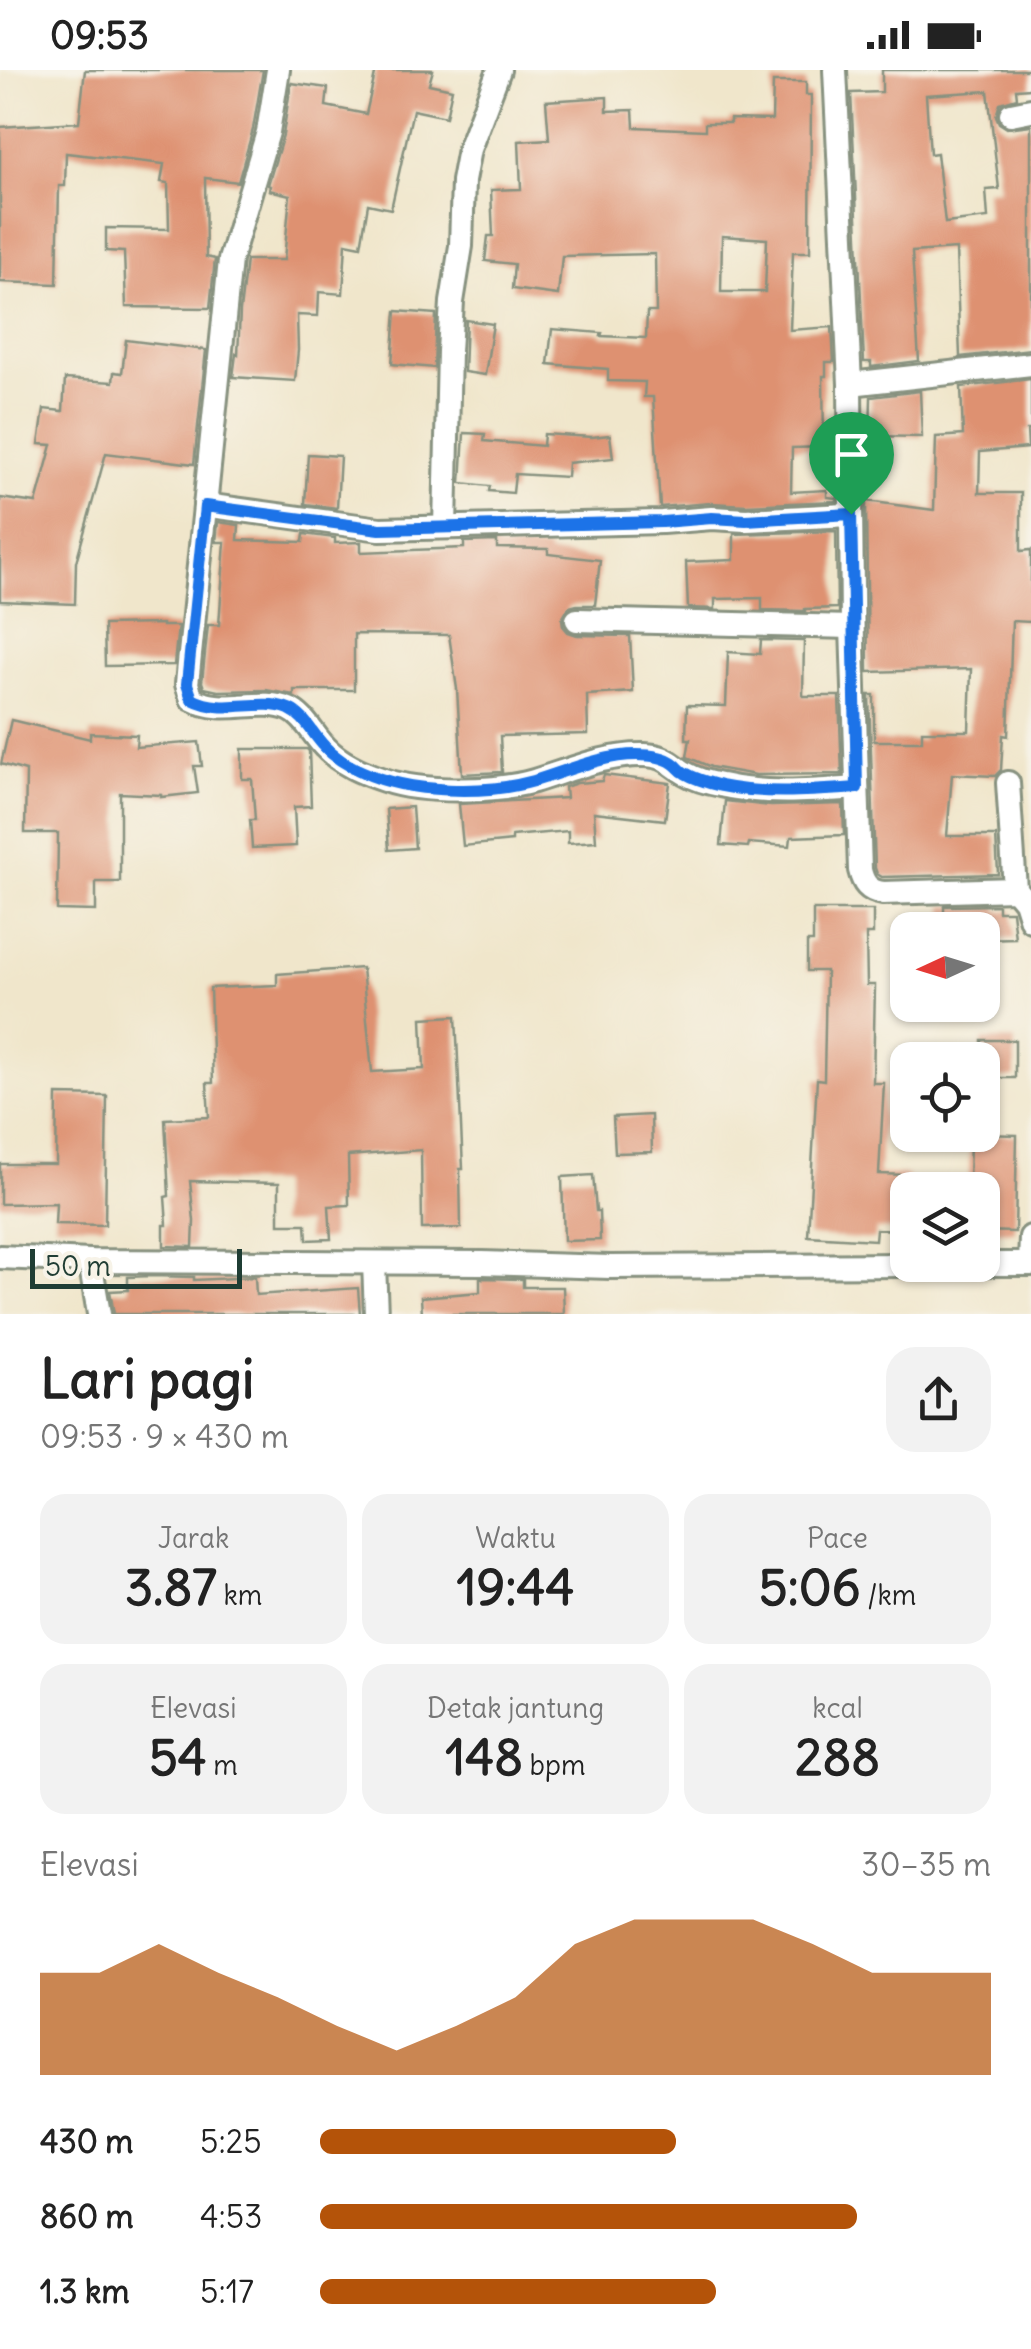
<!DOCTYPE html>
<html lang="id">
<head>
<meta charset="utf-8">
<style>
	:root { --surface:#fff; --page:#f2f2f2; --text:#222; --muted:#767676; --accent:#b45309 }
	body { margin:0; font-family:Delius,sans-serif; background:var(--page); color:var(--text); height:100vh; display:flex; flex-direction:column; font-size:38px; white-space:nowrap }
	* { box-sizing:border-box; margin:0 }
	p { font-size:32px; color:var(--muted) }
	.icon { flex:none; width:55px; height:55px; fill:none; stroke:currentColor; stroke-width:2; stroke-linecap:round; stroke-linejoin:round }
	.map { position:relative; height:1244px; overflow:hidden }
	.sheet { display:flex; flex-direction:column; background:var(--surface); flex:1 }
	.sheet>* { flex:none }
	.needle { width:65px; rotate:266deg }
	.fabs { position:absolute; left:890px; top:842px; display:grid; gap:20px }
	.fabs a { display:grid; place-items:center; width:110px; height:110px; border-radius:20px; background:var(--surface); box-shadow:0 2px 8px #0004; font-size:50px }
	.scale { position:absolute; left:30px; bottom:25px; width:212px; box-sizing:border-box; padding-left:10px; border:5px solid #1f3d34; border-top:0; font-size:28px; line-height:35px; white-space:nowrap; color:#1f3d34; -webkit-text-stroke:8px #f7f3e8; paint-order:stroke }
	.pin { position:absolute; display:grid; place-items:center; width:85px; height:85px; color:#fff; margin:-102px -42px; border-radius:50% 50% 50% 0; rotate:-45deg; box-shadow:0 0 10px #0007 }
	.pin .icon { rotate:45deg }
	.round { display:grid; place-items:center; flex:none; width:105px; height:105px; border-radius:30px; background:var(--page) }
	.headline { display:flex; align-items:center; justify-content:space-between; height:170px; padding:0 40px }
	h1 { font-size:55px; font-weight:700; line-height:75px }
	.metrics { display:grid; grid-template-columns:repeat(3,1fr); gap:15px; height:170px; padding:10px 40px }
	.metrics div { display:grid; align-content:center; border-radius:25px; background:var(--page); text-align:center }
	.metrics b { font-size:50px; font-weight:700 }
	.metrics small { font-size:28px; font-weight:400 }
	.metrics p { font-size:28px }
	.chart { height:280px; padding:20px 40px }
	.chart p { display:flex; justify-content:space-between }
	.chart svg { width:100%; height:180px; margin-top:10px; fill:var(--accent); opacity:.7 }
	ul { padding:0 40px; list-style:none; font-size:32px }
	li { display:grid; grid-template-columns:160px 120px 1fr; align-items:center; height:75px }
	li i { height:25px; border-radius:12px; background:var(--accent) }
	.status { display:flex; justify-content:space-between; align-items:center; height:70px; padding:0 50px; background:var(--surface); direction:ltr }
	.status svg { height:28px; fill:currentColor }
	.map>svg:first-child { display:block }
</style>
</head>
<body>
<div class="status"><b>09:53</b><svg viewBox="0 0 49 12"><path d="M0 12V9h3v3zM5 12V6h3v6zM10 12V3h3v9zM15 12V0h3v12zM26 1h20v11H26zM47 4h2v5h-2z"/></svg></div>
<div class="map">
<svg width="1031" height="1244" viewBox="0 0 1031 1244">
	<rect width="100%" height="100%" fill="#f7f3e8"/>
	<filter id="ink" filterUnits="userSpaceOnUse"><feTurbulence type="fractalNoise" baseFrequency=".01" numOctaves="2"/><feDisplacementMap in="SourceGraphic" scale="20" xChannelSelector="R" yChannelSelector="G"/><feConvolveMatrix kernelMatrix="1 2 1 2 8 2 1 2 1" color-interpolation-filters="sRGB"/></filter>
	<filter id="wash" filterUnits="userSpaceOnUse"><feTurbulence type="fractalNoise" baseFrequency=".0048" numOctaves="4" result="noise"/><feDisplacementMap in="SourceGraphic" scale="40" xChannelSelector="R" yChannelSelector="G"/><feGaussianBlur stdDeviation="2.25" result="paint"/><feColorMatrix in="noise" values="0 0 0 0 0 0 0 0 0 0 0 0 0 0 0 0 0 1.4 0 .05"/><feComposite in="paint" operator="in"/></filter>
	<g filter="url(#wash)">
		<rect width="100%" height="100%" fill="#f0e6cb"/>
		<g id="blocks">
			<g fill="#de9171" fill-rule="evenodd">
				<path d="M85,0H263L253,59L238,112L205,108L206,187L215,189L210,238L126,237L124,182L106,181V158L169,159L168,113L161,112L164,94L66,83L65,116H59L57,214L0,212V57L79,52Z"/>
				<path d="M376,0H433L429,14L452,19L446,47L413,40L391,139L368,134L361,176L346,173L343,224L319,222L318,246L297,245L298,280L295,311L233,307L236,284L238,285L240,241L246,190H284L290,125L269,120L270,116L268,115L283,65L291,13L328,18L326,36L366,44Z"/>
				<path d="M882,0H1031V18L1016,19L1017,28L1000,33L996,46L999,53L1007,58L1031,55V279L960,287L956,179L912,182L919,291L871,297V292H864L851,23L882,22ZM988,21L999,119L986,120L988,148L945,153L937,83L930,84L926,25Z"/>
				<path d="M773,12H806V25H811L810,182H793L790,260L832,257L834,292H826V306H823L824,377L792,378L791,422L827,420V427L836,428V431L746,435L711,433L660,437L653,327H644L645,312L608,311V299L548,294L552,259L602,263L601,266L646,268L647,242H656L655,184L562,186L558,225L512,219L514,194L485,191L488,166H493L491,120L521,119L519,71L549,69L546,31L607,27V41L633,40L634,57L705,60V53H730V49L772,50ZM722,166L767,169L765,222H721Z"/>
				<path d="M396,241L436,244L434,298L392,294Z"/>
				<path d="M466,250L493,254L485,305L464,302Z"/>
				<path d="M126,270L206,280L194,394L106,383L76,492L75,534L0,531V428L36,433L52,375L39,374L44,339L63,341L65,309L113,312L114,302L122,303Z"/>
				<path d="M1031,309V360H1027L1028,378L980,382L979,423H1021V481L1031,480V552L1012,551L1008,666L1003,665L1001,700L995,706L952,704L947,766H996L998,804L882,807L877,804L875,798L869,625H874V671H922V661H969L971,599L868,602L866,431L934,440L936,367L963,365L961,317Z"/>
				<path d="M920,321L922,367L870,366L871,327Z"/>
				<path d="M464,363L485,364L484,371L543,376L544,364L592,367L610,365L613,388L568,393L567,407L515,404L513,423L489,421L490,416L461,413Z"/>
				<path d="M308,384L340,386L337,438L305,434Z"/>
				<path d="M218,452L239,455L238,470L303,472L304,464L335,468V473L361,472V482L464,478V472L497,471V478L548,479V484L600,490L595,535H577L569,537L562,549L563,556L568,562L577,565L630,566L633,622L587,625L588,664L500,666L502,702L462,704L457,619L449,565L354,564V620H294V625L266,620L218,621L204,618L202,612L208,555H219L225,472H216Z"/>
				<path d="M836,461L837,538L805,539V541L762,540V528L715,529V539L688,538L686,492L734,490V464Z"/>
				<path d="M162,554V556H178L174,595L105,596L104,555Z"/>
				<path d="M761,570L804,571L803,626H839L842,704L756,705L711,697L687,687L690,669H686L687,635L726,636L728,582L760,584Z"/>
				<path d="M11,650L90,669V663L137,665L136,677L199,672L202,696H194L198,723L161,727V725L120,723V812H96V841L57,840L58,763H25L26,701L1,694Z"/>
				<path d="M242,679H307L309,681L311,736L294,737L296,776L252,778L250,750H255L252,709H242Z"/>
				<path d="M604,705L670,713L665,750L594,742L596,771L568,773V761L512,766V771L463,776L459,734L566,728L565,717L577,713L602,711Z"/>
				<path d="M725,731L771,736L843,734L844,765L791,767L790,776L749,773L748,777L721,775Z"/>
				<path d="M412,737L415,778L389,780L386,739Z"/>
				<path d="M998,835V841H1012L1015,868L982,869V860H944V836Z"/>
				<path d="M813,840H873V864H866L867,915H875L873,1013H884L879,1104L908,1105V1151H897V1160L876,1159L875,1170L808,1166L817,1009L824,1010L826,901H807V872H813Z"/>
				<path d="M362,898L372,1002L424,999L422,948L456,946L463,1099H460L461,1158L422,1159L421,1080L348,1086L349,1135L329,1136L331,1169L307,1170L306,1154H279V1113L190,1111L194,1151L193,1177L164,1176V1155H167L165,1127L169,1126L165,1049L209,1047L207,1013H213L210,918L277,915V904Z"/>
				<rect x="982" y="970" width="33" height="38"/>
				<path d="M57,1025L107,1026L105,1155L55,1154L56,1133L0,1134V1094H56Z"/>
				<path d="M651,1045L652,1082L615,1083L613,1047Z"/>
				<path d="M982,1064L1017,1065L1015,1162L982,1161V1120H969L970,1065Z"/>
				<path d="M593,1105L596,1141H599L600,1170L564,1171L562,1107Z"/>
				<path d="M151,1206L194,1207V1210L255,1207L256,1225L358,1218L360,1244H114L110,1221L128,1220V1207Z"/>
				<path d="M480,1208L523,1209V1217H563L564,1244H422L421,1227L480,1222Z"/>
			</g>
		</g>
	</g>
	<g filter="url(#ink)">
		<use href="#blocks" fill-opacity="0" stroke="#889280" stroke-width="2.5"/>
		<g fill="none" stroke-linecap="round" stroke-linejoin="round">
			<g stroke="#889280" stroke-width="28">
				<g id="minor">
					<path d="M278,0L268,62L230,190L187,614L192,629C224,646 258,627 289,639C305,646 313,665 325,677C341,694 363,703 384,710C421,723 496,722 534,711C570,700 607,684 645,685C667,686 668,693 685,703C695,709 709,713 721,715C764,725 813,721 857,718"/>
					<path d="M835,0L850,314L852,557L860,800C863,813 868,821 883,823L1015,819L1025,831L1031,850"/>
					<path d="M1011,44L1031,40"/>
					<path d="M850,314L1031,294"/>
					<path d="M205,435L380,459L662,452L712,448L746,450L851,445"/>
					<path d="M445,457L449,281L452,232L461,176L463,111L469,79L499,0"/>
					<path d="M577,550L852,557"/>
					<path d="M1008,713L1015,819"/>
					<path d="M0,1187L90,1191L483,1193L610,1197L908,1195"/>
					<path d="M90,1191L99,1244"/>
					<path d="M374,1193L376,1244"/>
					<path d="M982,1194H1031"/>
					<path d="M1030,1194L1031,1167"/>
				</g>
			</g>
			<use href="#minor" stroke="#fff" stroke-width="22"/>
		</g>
	</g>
	<g fill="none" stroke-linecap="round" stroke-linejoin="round" filter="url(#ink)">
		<g stroke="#fff" stroke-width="20">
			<path id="route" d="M205,436L380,459L662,452L712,448L746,450L851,444L857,718C813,721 764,725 721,716C709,713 695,709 685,703C679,700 679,697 673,693C663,686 650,685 637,685C602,685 567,701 534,711C485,725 409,723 363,702C349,696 335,688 325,677C313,665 305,646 289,639C259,627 225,646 192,629L187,614Z"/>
		</g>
		<use href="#route" stroke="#1a73e8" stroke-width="12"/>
	</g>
</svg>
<div class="fabs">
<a><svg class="needle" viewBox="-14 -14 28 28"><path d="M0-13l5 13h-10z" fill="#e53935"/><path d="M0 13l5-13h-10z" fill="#767676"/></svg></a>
<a><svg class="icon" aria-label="locate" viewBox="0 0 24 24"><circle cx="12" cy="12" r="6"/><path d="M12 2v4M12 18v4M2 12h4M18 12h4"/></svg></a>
<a><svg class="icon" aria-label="layers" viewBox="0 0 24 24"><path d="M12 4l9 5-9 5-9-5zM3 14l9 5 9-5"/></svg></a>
</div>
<div class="scale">50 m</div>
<div class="pin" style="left:851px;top:444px;background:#1e9e55"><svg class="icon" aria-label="arrive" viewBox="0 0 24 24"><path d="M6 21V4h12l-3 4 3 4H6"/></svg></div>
</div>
<section class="sheet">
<div class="headline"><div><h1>Lari pagi</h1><p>09:53 · 9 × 430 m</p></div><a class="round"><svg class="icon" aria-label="share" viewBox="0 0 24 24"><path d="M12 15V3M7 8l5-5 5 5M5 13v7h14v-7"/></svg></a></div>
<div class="metrics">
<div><p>Jarak</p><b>3.87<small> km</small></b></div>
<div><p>Waktu</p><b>19:44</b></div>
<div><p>Pace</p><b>5:06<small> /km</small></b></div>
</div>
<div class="metrics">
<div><p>Elevasi</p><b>54<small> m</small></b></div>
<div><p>Detak jantung</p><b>148<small> bpm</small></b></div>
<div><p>kcal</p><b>288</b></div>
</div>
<div class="chart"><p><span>Elevasi</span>30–35 m</p>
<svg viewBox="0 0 160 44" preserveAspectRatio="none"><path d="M0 44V19L10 19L20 12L30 19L40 25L50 32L60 38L70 32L80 25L90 12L100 6L110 6L120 6L130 12L140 19L150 19L160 19V44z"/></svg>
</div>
<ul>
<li><b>430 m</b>5:25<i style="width:53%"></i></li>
<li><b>860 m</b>4:53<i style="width:80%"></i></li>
<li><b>1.3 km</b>5:17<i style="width:59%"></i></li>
</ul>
</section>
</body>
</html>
